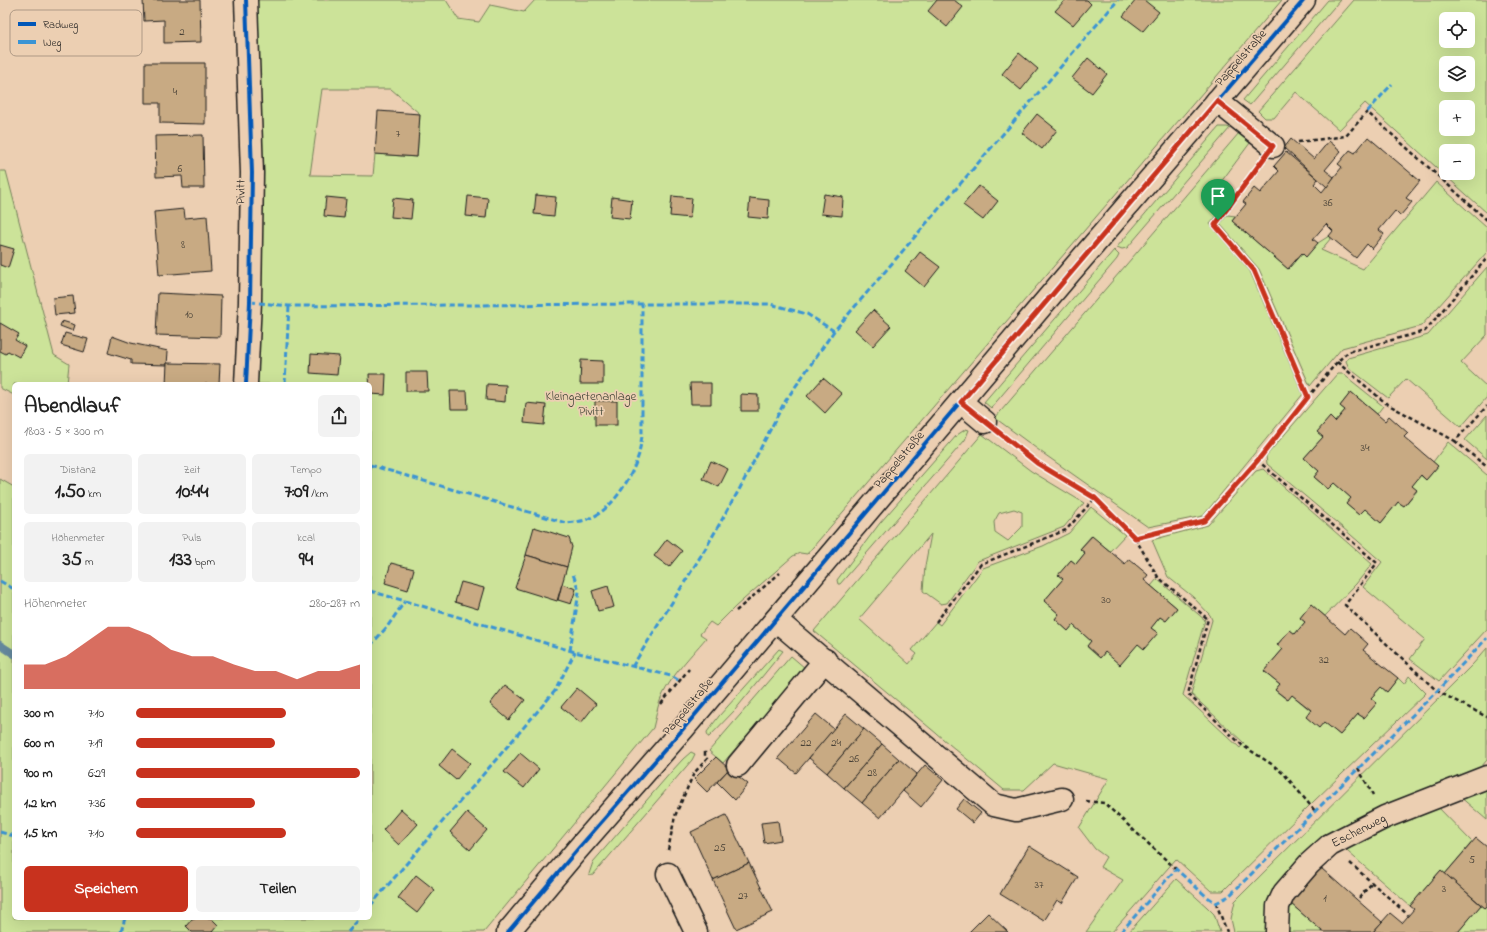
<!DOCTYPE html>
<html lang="de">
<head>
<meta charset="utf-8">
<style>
	:root { --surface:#fff; --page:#f2f2f2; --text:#222; --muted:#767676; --accent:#c8321e }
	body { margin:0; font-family:"Indie Flower",sans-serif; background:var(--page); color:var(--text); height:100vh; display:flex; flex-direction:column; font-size:15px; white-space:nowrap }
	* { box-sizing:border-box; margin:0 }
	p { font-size:13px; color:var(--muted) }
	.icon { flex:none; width:22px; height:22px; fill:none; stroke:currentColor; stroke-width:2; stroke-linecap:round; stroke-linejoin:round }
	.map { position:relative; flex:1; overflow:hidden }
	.drawer { position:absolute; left:12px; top:382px; width:360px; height:538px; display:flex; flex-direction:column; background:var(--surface); border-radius:6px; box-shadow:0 4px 16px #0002 }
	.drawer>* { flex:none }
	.tools { position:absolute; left:1439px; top:12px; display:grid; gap:8px }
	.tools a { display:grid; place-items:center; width:36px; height:36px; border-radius:6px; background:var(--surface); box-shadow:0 4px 16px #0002; font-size:20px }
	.pin { position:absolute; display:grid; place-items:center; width:34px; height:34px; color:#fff; margin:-41px -17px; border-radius:50% 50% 50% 0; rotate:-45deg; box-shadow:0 0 4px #0007 }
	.pin .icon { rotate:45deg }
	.round { display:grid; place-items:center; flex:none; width:42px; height:42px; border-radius:6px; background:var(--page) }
	.head { display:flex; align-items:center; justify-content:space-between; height:68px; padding:0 12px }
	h1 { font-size:22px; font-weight:800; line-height:30px }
	.figures { display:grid; grid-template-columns:repeat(3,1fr); gap:6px; height:68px; padding:4px 12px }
	.figures div { display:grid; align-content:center; border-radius:6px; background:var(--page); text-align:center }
	.figures b { font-size:20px; font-weight:800 }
	.figures small { font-size:11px; font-weight:400 }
	.figures p { font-size:11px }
	.chart { height:112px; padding:8px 12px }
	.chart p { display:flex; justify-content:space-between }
	.chart svg { width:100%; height:72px; margin-top:4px; fill:var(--accent); opacity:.7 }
	.button { display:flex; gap:8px; margin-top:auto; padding:8px 12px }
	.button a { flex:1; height:46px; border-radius:6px; background:var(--accent); color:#fff; font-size:16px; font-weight:800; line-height:46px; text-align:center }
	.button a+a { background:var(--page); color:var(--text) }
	ul { padding:0 12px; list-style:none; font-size:13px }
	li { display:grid; grid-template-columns:64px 48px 1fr; align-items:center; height:30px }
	li i { height:10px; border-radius:5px; background:var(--accent) }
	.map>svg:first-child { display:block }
</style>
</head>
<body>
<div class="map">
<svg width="1487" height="932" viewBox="0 0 1487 932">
	<rect width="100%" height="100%" fill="#eccfb2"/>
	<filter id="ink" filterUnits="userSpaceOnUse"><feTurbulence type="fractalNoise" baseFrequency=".025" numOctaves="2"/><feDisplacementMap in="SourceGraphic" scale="8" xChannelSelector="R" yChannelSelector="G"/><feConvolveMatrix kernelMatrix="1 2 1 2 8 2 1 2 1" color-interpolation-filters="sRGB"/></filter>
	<g filter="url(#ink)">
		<g fill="#cce399" stroke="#74805a" fill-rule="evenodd">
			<path d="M256,0H446L458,19L479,22L490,5L524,12L535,0H1282L807,554L800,553L793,556L735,607L716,626L710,622L700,634L706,638C689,658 665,682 658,707C656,714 655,721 653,728L484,932H0V479L14,487V918H370V384H246ZM322,89H391L420,114L417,157L375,154L373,176L310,175Z"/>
			<path d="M1328,0H1340L1250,105L1243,100Z"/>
			<path d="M1354,0H1487V213L1365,103L1339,130L1296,92L1274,118H1265L1258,111ZM1446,19H1468V41H1446ZM1446,63H1468V85H1446ZM1446,107H1468V129H1446ZM1446,151H1468V173H1446Z"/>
			<path d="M1219,127H1227L1230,128L1127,248L1122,249L1117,247Z"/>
			<path d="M1239,133L1250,143L1218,186L1222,210L1210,224L1250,271L1303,394L1203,516L1148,527L1044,454L995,418Z"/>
			<path d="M0,171H6L54,355L69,364L67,384H14V395L0,388Z"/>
			<path d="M1436,182L1487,228V252L1421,326L1342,348L1310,386L1259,269L1220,224L1227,215L1236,216L1232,221L1288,269L1302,253L1329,236L1331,238L1321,250L1363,269Z"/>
			<path d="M1114,250L1119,255L1117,259L991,408L984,402Z"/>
			<path d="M1487,267V335L1461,363L1487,387V397L1461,427L1406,379L1388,398L1349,368L1346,361L1348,358L1428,335Z"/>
			<path d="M1337,374H1343L1383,406L1377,414L1351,392L1340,406L1345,410L1335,422L1330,417L1323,437L1304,458L1319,471L1314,477L1328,489L1334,483L1351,498L1346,504L1359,515L1365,509L1381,523L1398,502L1404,506L1417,491L1412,486L1420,475L1426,480L1438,466L1433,462L1448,442L1487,475V629L1439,681L1410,659L1425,639L1363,587L1382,562L1343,528L1267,464L1266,456Z"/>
			<path d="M1487,415V459L1465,440Z"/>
			<path d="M966,429L969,430L965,440L840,584H838L837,580L880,523L957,435Z"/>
			<path d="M982,434L1031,471L1084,503L1064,527L978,561L947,603L941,604L923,591L925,566L931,534L859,619L909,664L917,654L912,650L936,622L940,625L983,568L1043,546L1069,533L1091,507L1125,535L1110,551L1091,536L1080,549L1085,553L1076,564L1071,560L1059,575L1063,579L1044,601L1059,614L1055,619L1068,631L1073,625L1091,641L1087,647L1100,658L1105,652L1138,644L1157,633L1151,628L1160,617L1166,621L1177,608L1151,586L1157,579L1205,620L1183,695L1240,748L1244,743L1191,694L1212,620L1210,615L1193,597L1168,577L1152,540L1208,525L1256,471L1263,469L1372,564L1356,584L1325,616L1311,605L1300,618L1305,622L1295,634L1290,630L1278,644L1283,649L1264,671L1280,684L1275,690L1287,700L1292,695L1340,735L1358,714L1364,718L1376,703L1371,698L1381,687L1387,692L1398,678L1404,684L1409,676L1426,693L1313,802L1223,891H1211L1176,859L1112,932H1086L1123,880L1100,867L1106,857L1095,849L1079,828L1109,779L1053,763L1024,790H1004L814,631ZM1014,509L1022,512V527L1008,541L995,532L994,522L999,513Z"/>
			<path d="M1487,648V760L1481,767L1323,839L1278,883L1271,896L1267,932H1234L1231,919L1235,901L1473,664Z"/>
			<path d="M779,649L783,651L735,710L709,737H708L707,732L719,716Z"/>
			<path d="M791,656L805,668L723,763L709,751Z"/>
			<path d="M691,752L695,754L692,760L593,875L590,876L589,874L593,862L672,771L683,759Z"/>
			<path d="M1487,785V820L1459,796Z"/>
			<path d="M1436,805L1472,842L1445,874L1441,870L1410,906L1340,845Z"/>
			<path d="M1176,879L1207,907L1214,914L1220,932H1129Z"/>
			<path d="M1290,903L1323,932H1283Z"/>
			<path d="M1481,905L1485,908L1487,906V932H1458Z"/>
		</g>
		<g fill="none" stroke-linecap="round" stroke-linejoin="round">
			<path stroke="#65899e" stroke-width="8" d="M0,645L14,654"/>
		</g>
		<g fill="#c8aa83" stroke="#1c1c1c">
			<path d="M143,0H200L201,42L164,43V20L144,21Z"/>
			<path d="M937,0H954L963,7L947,27L928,11Z"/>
			<path d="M1065,0H1087L1091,4L1073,25L1055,11Z"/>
			<path d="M1136,0H1144L1159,12L1143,31L1123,16Z"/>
			<path d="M1019,53L1038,69L1021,90L1002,74Z"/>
			<path d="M1088,58L1107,74L1092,93L1072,78Z"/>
			<path d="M145,63H205V124L160,123V103H145Z"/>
			<path d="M378,111L420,114L417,157L375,154Z"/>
			<path d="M1037,114L1057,130L1042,149L1022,133Z"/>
			<path d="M203,135L204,188H183L182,176L156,177L155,136Z"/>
			<path d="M1368,137L1420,181L1406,198L1412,202L1400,216L1395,211L1379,230L1384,234L1372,249L1367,244L1356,258L1329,236L1333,231L1326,224L1313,239L1318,243L1306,257L1302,253L1288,269L1232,221L1246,204L1243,202L1254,188L1260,193L1279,171L1274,166L1286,152L1318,179L1314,184L1322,192L1342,167L1338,164L1350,150L1355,153Z"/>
			<path d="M1291,139L1314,159L1329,141L1341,151L1325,170L1334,177L1327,187L1284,148Z"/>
			<path d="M979,186L998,201L983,220L963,205Z"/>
			<path d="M824,194L843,197L842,216L821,214Z"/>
			<path d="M536,195L556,197L554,216L534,214Z"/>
			<path d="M468,196L488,198L486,218L466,216Z"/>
			<path d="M672,196L692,198L690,218L670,216Z"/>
			<path d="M326,197L346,199L344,218L324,216Z"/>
			<path d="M612,197L632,200L630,219L610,217Z"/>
			<path d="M393,198L413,200L411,219L391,217Z"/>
			<path d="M750,198L769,200L768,219L748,217Z"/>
			<path d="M184,209L185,218L207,216L211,271L159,275L154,212Z"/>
			<path d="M0,245L14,249L8,268L0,265Z"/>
			<path d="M920,252L940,267L924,287L905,271Z"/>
			<path d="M158,293L221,296L220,337L156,335Z"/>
			<path d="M73,296L75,313L55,315L53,298Z"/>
			<path d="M873,310L891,326L873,346L855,330Z"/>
			<path d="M62,321L75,325L73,331L60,326Z"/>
			<path d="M0,323L19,334L15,340L25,346L19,357L8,351L6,354L0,351Z"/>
			<path d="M65,333L88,339L84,352L61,345Z"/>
			<path d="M112,336L131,343L168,351L167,365L131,364V360L108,353Z"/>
			<path d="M311,354L339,356L337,375L310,373Z"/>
			<path d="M581,360L603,361V384H580Z"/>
			<path d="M167,363L220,364L219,384H166Z"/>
			<path d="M406,372H427L428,391H406Z"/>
			<path d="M369,374H386L385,395L370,394Z"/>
			<path d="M823,378L842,394L825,413L807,396Z"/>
			<path d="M690,383H711V404H691Z"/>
			<path d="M487,384L506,385L505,402L486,400Z"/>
			<path d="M450,391H467L468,409H451Z"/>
			<path d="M1351,392L1385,421L1389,416L1408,433L1404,437L1438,466L1426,480L1421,475L1412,486L1417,490L1404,506L1398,502L1381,523L1365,509L1359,515L1346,504L1351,498L1334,483L1328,489L1314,477L1319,471L1304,458L1323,437L1317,432L1330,417L1335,422L1345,410L1340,406Z"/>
			<path d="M741,394L758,395V411H741Z"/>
			<rect x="595" y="401" width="22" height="24"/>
			<path d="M526,403L546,405L544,425L524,423Z"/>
			<path d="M711,461L728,469L719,487L703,479Z"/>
			<path d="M534,527L569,538L572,547L567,567L526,555Z"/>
			<path d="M1092,536L1125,564L1129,559L1148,575L1144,580L1177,608L1166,621L1160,617L1151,628L1158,633L1144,649L1138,644L1120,665L1105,652L1100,658L1087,646L1091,641L1073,625L1068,631L1055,619L1059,614L1044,601L1063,579L1058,575L1071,560L1076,564L1085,553L1080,549Z"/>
			<path d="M667,539L682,551L669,567L654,556Z"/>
			<path d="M526,555L567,567L557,601L515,588Z"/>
			<path d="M391,563L414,569L408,590L385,583Z"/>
			<path d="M461,582L484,588L478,609L455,602Z"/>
			<path d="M562,584L576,589L571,604L558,600Z"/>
			<path d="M608,586L614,607L598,611L592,591Z"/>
			<path d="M1311,604L1345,634L1350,628L1368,644L1363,650L1398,678L1387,692L1381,687L1371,698L1377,703L1364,718L1358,714L1340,735L1324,722L1319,728L1306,717L1311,710L1292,695L1288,700L1275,690L1280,684L1264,671L1283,649L1277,645L1290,630L1295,634L1305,622L1300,618Z"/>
			<path d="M505,685L525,700L509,720L490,704Z"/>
			<path d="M577,688L596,704L581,723L561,707Z"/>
			<path d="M816,714L834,729L796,773L778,758Z"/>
			<path d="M846,714L864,729L827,773L809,758Z"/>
			<path d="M864,729L882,744L844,788L827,773Z"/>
			<path d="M882,744L899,759L862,803L844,788Z"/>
			<path d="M452,749L470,763L456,780L439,766Z"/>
			<path d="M520,753L539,769L524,788L504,772Z"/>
			<path d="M716,757L729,769L707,792L694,779Z"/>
			<path d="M899,759L917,774L880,818L862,803Z"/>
			<path d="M925,765L943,780L921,807L903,791Z"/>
			<path d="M729,769L748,784L735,800L717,782Z"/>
			<path d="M964,799L981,813L973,823L956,809Z"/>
			<path d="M401,809L418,824L399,845L383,830Z"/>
			<path d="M467,812L487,830L470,850L450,832Z"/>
			<path d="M726,815L749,863L713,880L691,832Z"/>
			<path d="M778,821L781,840L764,843L761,823Z"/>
			<path d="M1476,838L1487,847V906L1485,908L1445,874Z"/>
			<path d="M1029,846L1078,877L1062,903L1057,900L1044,921L1000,894Z"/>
			<path d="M749,863L773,912L736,929L713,880Z"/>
			<path d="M1321,868L1382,922L1373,932H1323L1290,903Z"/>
			<path d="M1441,870L1481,905L1458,932H1373L1390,913L1402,923L1414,909L1410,906Z"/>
			<path d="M416,875L435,890L417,913L398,898Z"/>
			<path d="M988,913L1008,932H969Z"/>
			<path d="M193,918H211L218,925L212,932H192L186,926Z"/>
		</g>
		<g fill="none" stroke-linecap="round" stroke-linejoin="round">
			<g stroke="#1c1c1c" stroke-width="25">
				<g id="minor">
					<path d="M246,0L252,173L250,302L246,384"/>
					<path d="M1217,101L1273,146"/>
					<path d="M961,402L985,422"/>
					<path d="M776,620L994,805L1016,810L1062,799"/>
					<path d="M738,765L825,660"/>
					<path d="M668,874L696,932"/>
					<path d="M508,932L577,850L683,729L1066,277L1304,0"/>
					<path id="s1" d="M1277,932L1278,906L1284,893L1309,864L1330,845L1385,817L1487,777"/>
				</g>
			</g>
			<g stroke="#1c1c1c" stroke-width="2.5" stroke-dasharray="4 3" stroke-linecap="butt">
				<path d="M1298,142L1346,136L1367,112L1487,220"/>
				<path d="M1258,167L1215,225L1254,270L1308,397"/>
				<path d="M1337,362L1387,404L1455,441L1487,406"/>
				<path d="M1004,436L1037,463L1095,498L1135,538L1204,521L1257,460L1337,362L1348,352L1425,331L1487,258"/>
				<path d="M1455,441L1487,467"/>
				<path d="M1257,460L1377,563L1345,605L1437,691L1487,717"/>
				<path d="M1135,538L1158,577L1208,619L1188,694L1242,745L1273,765L1285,775L1315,811"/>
				<path d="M736,611L780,573"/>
				<path d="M936,622L981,564L1066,530L1095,498"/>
				<path d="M661,704L689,669"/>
				<path d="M1358,768L1373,795"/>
				<path d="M1086,801L1104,803L1176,869"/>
				<path d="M668,850L675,816L694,773L707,759L705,757V750"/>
				<path d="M1350,863L1408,915"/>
				<path d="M1359,898L1372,883"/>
				<path d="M1216,903L1227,932"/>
			</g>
			<use href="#minor" stroke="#eccfb2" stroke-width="22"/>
			<g stroke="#3a94d4" stroke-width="3" stroke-dasharray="6 3" stroke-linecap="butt">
				<path d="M1367,112L1392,84"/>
				<path d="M250,302L289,306L642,304H770L807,314L834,331"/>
				<path d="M285,384L289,306"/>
				<path d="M370,465L566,523C572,522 579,522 585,520C611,513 631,479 639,454C640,449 641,442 642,436V304"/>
				<path d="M0,581L14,589"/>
				<path d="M370,591L405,601L575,652L671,676L680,681"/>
				<path d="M370,646L387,627L405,601"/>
				<path d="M570,651L579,591L573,574"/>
				<path d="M632,667L707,546L740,488L784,403L834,331L1118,0"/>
				<path d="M0,832L14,836"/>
				<path d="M370,906L555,691L575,652"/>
				<path d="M121,932L125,918"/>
				<path d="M348,932L360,918"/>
				<path d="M1121,932L1176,869L1206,896L1216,903L1229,896L1437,691L1487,638"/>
			</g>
			<g stroke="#eccfb2" stroke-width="6">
				<g id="cycleway">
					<path d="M246,0L252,173L250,302L246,384"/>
					<path d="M508,932L577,850L683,729L1066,277L1304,0"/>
				</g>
			</g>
			<use href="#cycleway" stroke="#0057b8" stroke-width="4"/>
		</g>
	</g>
	<g fill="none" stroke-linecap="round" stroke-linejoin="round" filter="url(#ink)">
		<g stroke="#fff" stroke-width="8">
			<path id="route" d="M1217,101L1273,146L1215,225L1254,270L1308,397L1258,460L1204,521L1135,538L1095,498L1037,463L961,402Z"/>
		</g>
		<use href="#route" stroke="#c8321e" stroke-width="5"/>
	</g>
	<g text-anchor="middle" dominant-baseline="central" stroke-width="3.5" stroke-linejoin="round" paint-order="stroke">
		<g font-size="11" fill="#474036">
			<text x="182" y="32">2</text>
			<text x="175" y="92">4</text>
			<text x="398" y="134">7</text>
			<text x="180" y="169">6</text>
			<text x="1328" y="203">36</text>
			<text x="183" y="245">8</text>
			<text x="189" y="315">10</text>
			<text x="1365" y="448">34</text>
			<text x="1106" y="600">30</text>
			<text x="1324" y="660">32</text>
			<text x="806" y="743">22</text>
			<text x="836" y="743">24</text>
			<text x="854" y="759">26</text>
			<text x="872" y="773">28</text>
			<text x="720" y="848">25</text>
			<text x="1472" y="860">5</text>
			<text x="1039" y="885">37</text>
			<text x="1444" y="889">3</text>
			<text x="743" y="896">27</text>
			<text x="1325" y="899">1</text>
		</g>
		<g font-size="13" fill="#1c1c1c" stroke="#eccfb2">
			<text transform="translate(1241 58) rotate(-49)">Pappelstraße</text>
			<text transform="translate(241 192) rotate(-89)">Pivitt</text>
			<text transform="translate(899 460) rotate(-50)">Pappelstraße</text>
			<text transform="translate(688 707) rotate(-50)">Pappelstraße</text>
			<text stroke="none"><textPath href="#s1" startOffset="139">Eschenweg</textPath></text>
		</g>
		<g font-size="13" fill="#3f4435" stroke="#eccfb2">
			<text x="591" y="396">Kleingartenanlage<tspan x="591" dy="15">Pivitt</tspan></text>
		</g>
	</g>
	<rect x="10" y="10" width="132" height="46" rx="6" fill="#eccfb2" stroke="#ae9985" stroke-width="1"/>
	<rect x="18" y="22" width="18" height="4" fill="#0057b8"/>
	<rect x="18" y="40" width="18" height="4" fill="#3a94d4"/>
	<g font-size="11" fill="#1c1c1c">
		<text x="43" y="28">Radweg</text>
		<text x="43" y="46">Weg</text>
	</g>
</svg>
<div class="tools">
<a><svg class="icon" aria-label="locate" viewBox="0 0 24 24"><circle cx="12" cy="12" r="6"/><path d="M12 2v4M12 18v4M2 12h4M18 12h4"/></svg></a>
<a><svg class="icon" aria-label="layers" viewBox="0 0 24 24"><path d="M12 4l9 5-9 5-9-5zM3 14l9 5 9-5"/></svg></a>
<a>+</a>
<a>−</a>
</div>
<div class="pin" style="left:1218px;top:220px;background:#1e9e55"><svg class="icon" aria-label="arrive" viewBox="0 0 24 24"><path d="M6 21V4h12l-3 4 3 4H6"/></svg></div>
<section class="drawer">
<div class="head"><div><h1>Abendlauf</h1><p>18:03 · 5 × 300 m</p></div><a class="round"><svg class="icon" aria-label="share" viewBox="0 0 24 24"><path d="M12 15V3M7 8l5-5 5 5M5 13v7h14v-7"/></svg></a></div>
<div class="figures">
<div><p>Distanz</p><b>1.50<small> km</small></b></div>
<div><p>Zeit</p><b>10:44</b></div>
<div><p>Tempo</p><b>7:09<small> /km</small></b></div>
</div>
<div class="figures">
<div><p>Höhenmeter</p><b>35<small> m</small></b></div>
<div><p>Puls</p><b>133<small> bpm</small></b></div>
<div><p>kcal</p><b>94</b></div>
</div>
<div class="chart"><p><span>Höhenmeter</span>280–287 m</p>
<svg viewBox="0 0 160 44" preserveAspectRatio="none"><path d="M0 44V29L10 29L20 24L30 15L40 6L50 6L60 11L70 20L80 24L90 24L100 29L110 33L120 33L130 38L140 33L150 33L160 29V44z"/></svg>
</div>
<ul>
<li><b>300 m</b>7:10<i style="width:67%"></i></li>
<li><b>600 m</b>7:19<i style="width:62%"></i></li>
<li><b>900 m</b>6:29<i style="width:100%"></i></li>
<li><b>1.2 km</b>7:36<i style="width:53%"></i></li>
<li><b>1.5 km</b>7:10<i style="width:67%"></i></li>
</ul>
<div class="button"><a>Speichern</a><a>Teilen</a></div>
</section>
</div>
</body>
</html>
